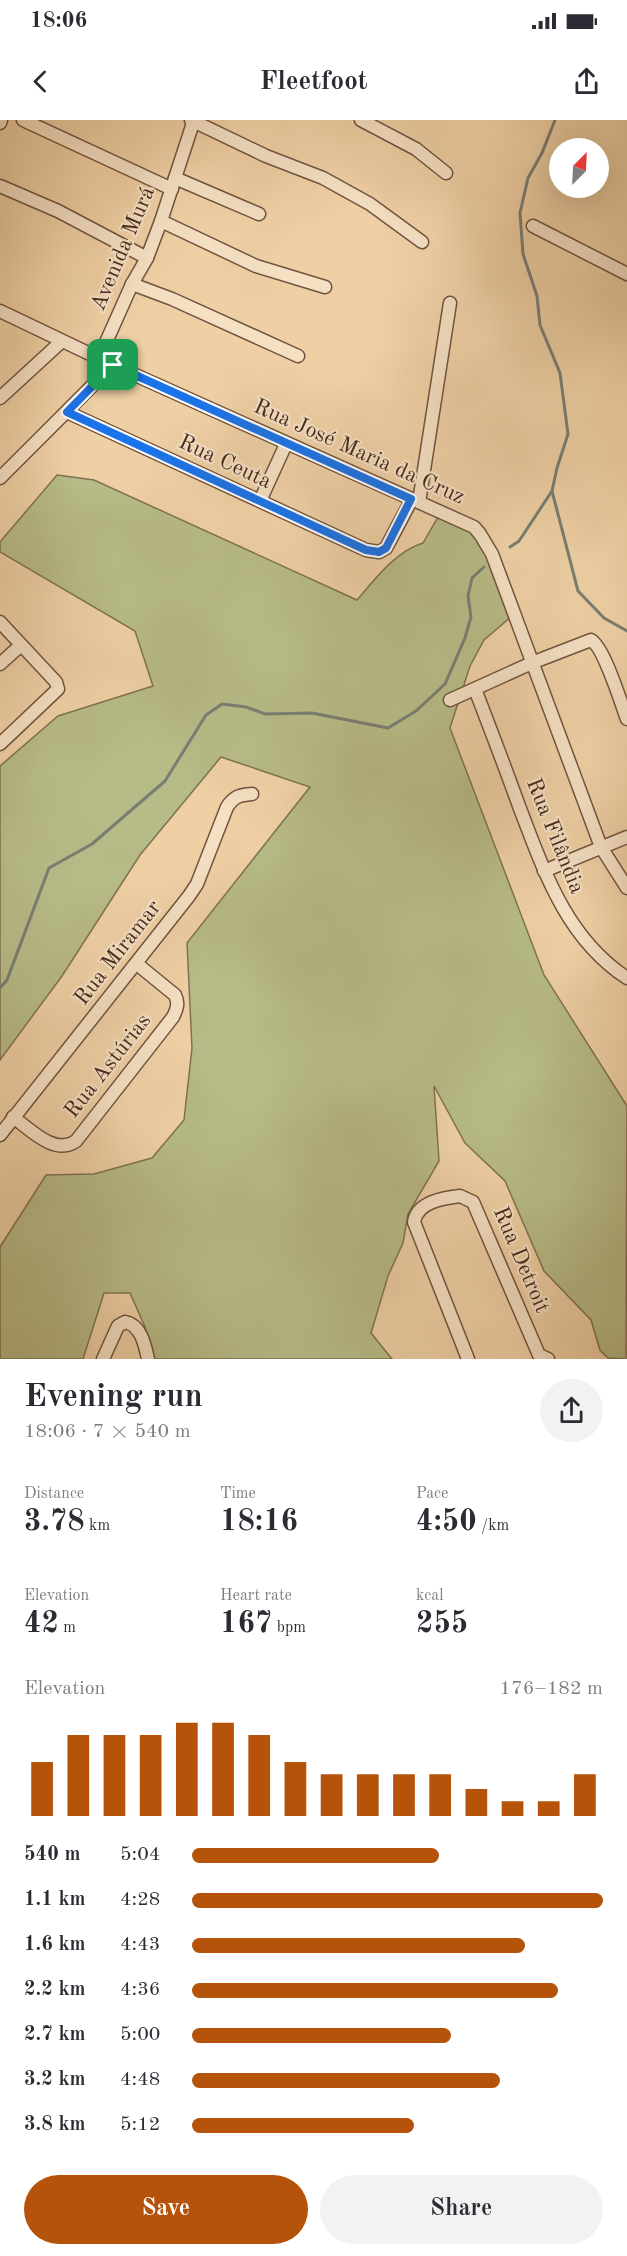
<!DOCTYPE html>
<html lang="en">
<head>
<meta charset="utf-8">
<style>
	:root { --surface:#fff; --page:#f2f2f3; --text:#2b2b33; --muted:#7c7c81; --accent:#b45309 }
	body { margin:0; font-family:"Old Standard TT",serif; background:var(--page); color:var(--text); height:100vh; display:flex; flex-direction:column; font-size:22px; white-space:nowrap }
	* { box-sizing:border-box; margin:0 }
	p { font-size:20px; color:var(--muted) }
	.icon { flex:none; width:33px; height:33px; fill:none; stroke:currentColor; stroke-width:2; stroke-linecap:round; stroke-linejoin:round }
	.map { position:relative; height:1239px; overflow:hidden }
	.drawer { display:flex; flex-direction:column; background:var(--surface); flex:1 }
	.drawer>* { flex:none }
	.needle { width:39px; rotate:24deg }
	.buttons { position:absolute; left:549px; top:18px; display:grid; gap:12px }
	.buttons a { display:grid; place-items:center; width:60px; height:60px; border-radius:50%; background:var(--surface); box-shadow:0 6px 24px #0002; font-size:30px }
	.pin { position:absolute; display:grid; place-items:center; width:51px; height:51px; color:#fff; margin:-26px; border-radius:12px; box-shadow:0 3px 9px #0006 }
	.round { display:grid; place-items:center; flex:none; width:63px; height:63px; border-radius:32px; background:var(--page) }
	.headline { display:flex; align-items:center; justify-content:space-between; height:102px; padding:0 24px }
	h1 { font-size:33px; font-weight:600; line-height:45px }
	.metrics { display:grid; grid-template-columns:repeat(3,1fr); gap:9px; height:102px; padding:6px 24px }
	.metrics div { display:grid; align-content:center }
	.metrics b { font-size:30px; font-weight:600 }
	.metrics small { font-size:16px; font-weight:400 }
	.metrics p { font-size:16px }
	.chart { height:168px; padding:12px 24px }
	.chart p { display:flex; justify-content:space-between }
	.chart svg { width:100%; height:108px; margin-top:6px; stroke:var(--accent); stroke-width:6 }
	.action { display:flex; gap:12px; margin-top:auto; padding:12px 24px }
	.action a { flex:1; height:69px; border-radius:36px; background:var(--accent); color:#fff; font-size:24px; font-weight:600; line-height:69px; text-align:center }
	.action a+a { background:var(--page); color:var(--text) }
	ul { padding:0 24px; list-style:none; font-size:20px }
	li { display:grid; grid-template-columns:96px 72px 1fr; align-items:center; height:45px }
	li i { height:15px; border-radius:8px; background:var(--accent) }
	.status { display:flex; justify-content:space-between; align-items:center; height:42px; padding:0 30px; background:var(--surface); direction:ltr }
	.status svg { height:16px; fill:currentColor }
	header { display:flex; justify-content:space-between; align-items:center; height:78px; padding:0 24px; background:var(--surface); font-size:27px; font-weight:600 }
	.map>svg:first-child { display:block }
</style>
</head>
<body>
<div class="status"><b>18:06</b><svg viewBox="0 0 49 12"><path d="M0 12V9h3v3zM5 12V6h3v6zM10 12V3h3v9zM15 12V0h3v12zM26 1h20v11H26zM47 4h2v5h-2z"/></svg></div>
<header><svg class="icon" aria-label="back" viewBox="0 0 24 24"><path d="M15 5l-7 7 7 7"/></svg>Fleetfoot<svg class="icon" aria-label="share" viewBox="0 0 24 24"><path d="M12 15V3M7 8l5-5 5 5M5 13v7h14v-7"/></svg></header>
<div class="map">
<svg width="627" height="1239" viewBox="0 0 627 1239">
	<rect width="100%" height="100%" fill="#efd0a5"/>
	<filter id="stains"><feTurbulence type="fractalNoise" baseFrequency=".00333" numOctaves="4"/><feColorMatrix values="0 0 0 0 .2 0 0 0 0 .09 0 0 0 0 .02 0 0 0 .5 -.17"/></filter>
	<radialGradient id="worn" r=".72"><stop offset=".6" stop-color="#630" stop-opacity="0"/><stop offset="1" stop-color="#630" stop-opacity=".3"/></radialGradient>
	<path fill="#b7bb87" stroke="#7f7252" stroke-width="1.5" d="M57,355L94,360L357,480C375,459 396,431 423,423L438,397C448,401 460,404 469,409C490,424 502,472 512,496L484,520L470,546L450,608L544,855L627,986L626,1239L608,1238L600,1230L591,1200L544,1151L505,1061L465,1023L434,966L439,1041L408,1094L403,1123L388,1156L371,1213L392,1239H154L145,1207L130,1173H104L83,1239H0V1127L46,1055L94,1054L152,1038L184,1000L192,928L187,823L310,667L221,637L140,735L62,856L0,940V646L58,596L153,566L135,511L0,432V422Z"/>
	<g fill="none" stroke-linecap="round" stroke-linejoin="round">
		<g stroke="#797e73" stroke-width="3">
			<path d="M552,371L578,471L604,498L627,511"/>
			<path d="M510,427L519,421L552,371L557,348L568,314L560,253L540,205L537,176L523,134L520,93L528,58L542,33L555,0"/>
			<path d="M0,868L7,860L49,748L92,724L165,661L206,595L222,584L246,587L265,594L312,593L388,608L416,591L445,564L465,518L471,497L468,476L472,458L484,447"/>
		</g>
		<g stroke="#715340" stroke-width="15">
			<g id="minor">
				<path d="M23,0L172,69"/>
				<path d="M191,0L266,36L323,58L370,84L422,122"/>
				<path d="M361,0L416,29L446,53"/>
				<path d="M0,3L1,0"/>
				<path d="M175,58L259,94"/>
				<path d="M0,66L58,91L147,138"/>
				<path d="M161,101L256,146L325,167"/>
				<path d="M533,106L627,154"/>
				<path d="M132,164L172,179L298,236"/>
				<path d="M0,191L113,245L474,407L480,414L492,434L601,727L627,768"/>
				<path d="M99,238L132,164L147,138L161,101L194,0"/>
				<path d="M0,278L62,221"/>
				<path d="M67,292L366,430L379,432L386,428L412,379"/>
				<path d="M0,358L113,245"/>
				<path d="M260,381L286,324"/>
				<path d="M419,382L450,183"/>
				<path d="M0,502L56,562L58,569L0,624"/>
				<path d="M0,544L21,525"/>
				<path d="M475,569C490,608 505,647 519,686C544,751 566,818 627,858"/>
				<path d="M450,580L534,542L591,520C604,527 621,583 627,599"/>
				<path d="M544,751L627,717"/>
				<path d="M13,997C31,1010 55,1036 76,1021L173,897C177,889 179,883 175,875L137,844"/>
				<path d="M0,1015L189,776L197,764L227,687C234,676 240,675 252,674"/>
				<path d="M103,1239L118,1206L125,1202C141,1205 145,1225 148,1239"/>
				<path d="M468,1239L414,1102C417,1082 443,1078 460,1076L473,1082L539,1235L548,1239"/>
			</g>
		</g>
		<use href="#minor" stroke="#f5e0c4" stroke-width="12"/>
	</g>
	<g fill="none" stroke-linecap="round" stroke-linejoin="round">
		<g stroke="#fff" stroke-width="12">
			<path id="route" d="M113,245L411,379L386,428L379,432L366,430L67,292Z"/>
		</g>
		<use href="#route" stroke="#1a73e8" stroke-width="8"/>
	</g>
	<g text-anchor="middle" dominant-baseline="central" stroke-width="4.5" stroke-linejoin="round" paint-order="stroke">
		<g font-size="22" fill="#47291e" stroke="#f5e0c4">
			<text transform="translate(123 129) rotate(-67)">Avenida Murá</text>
			<text transform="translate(359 332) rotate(24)">Rua José Maria da Cruz</text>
			<text transform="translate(225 342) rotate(25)">Rua Ceuta</text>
			<text transform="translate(555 716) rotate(68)">Rua Filândia</text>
			<text transform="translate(118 833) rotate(-52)">Rua Miramar</text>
			<text transform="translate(108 946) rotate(-52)">Rua Astúrias</text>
			<text transform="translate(521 1140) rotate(67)">Rua Detroit</text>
		</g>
	</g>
	<rect width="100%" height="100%" filter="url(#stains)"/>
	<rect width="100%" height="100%" fill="url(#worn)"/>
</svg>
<div class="buttons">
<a><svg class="needle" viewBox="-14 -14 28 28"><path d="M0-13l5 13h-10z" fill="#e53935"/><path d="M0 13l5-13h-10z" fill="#7c7c81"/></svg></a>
</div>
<div class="pin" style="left:113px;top:245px;background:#1e9e55"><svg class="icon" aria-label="arrive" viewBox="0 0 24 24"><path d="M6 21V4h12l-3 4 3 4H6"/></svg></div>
</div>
<section class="drawer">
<div class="headline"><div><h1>Evening run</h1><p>18:06 · 7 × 540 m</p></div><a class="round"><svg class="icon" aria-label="share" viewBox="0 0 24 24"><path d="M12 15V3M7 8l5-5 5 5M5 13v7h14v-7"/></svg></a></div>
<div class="metrics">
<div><p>Distance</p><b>3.78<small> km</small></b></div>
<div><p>Time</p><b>18:16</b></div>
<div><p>Pace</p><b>4:50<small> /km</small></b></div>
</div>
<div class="metrics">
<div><p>Elevation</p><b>42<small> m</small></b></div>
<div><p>Heart rate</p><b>167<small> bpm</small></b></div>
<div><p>kcal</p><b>255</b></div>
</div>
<div class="chart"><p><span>Elevation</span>176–182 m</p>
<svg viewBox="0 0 160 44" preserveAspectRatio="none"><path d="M5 44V22M15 44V11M25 44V11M35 44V11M45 44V6M55 44V6M65 44V11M75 44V22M85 44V27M95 44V27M105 44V27M115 44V27M125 44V33M135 44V38M145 44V38M155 44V27"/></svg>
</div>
<ul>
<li><b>540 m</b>5:04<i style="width:60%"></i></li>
<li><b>1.1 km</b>4:28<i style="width:100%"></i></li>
<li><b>1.6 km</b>4:43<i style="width:81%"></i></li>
<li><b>2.2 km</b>4:36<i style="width:89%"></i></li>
<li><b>2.7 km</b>5:00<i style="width:63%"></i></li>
<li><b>3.2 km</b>4:48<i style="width:75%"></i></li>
<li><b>3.8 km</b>5:12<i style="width:54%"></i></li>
</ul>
<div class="action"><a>Save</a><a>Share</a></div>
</section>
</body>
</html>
